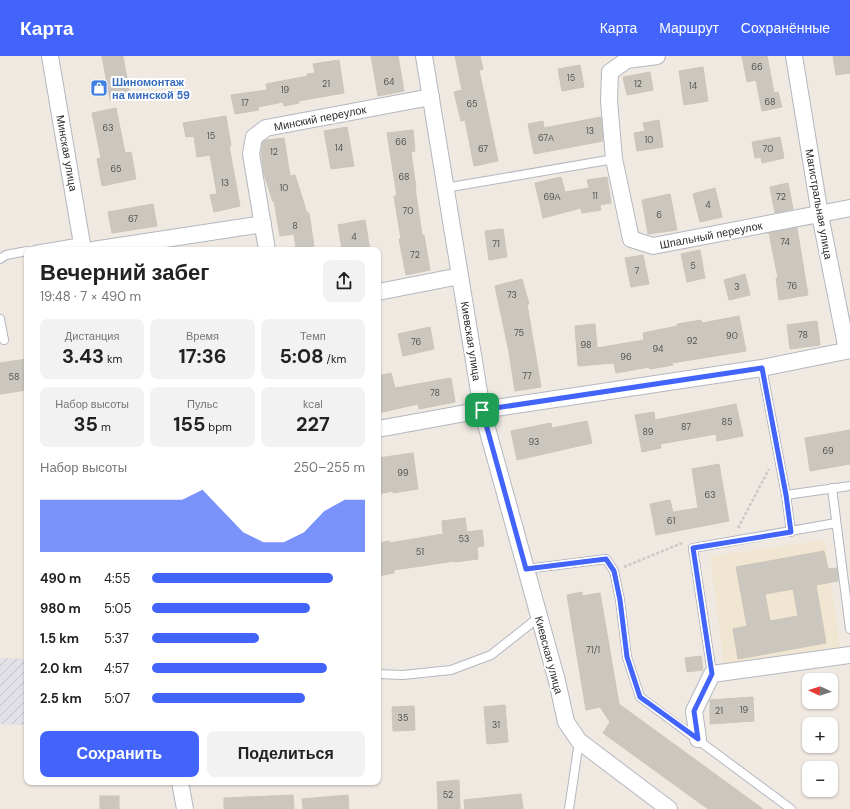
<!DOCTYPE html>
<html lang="ru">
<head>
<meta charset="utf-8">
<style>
	:root { --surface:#fff; --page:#f2f2f2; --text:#222; --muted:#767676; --accent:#4264fb }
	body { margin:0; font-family:"DM Sans",sans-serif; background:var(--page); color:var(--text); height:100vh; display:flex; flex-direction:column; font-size:15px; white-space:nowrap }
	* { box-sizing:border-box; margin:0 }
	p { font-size:13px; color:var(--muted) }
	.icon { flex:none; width:22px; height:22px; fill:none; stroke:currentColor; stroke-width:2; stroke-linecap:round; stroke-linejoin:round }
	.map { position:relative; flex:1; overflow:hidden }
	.side { position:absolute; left:24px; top:191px; width:357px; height:538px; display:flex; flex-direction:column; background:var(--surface); border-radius:8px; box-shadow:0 1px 3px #0004 }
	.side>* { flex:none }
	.needle { width:26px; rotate:274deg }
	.controls { position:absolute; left:802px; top:617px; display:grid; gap:8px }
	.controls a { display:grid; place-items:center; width:36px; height:36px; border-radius:8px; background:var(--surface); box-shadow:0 1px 3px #0004; font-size:20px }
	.pin { position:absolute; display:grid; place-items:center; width:34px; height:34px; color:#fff; margin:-17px; border-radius:8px; box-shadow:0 2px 6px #0006 }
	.round { display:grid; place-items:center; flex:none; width:42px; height:42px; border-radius:8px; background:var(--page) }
	.head { display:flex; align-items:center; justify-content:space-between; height:68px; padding:0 16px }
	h1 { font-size:22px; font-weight:700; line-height:30px }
	.stats { display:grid; grid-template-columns:repeat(3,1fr); gap:6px; height:68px; padding:4px 16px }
	.stats div { display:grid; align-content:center; border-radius:8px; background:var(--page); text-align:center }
	.stats b { font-size:20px; font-weight:700 }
	.stats small { font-size:11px; font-weight:400 }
	.stats p { font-size:11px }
	.chart { height:112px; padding:8px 16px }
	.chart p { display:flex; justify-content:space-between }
	.chart svg { width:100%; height:72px; margin-top:4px; fill:var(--accent); opacity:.7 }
	.cta { display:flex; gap:8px; margin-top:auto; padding:8px 16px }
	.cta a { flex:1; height:46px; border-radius:8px; background:var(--accent); color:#fff; font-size:16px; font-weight:700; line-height:46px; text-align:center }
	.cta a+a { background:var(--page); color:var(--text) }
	ul { padding:0 16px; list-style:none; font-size:13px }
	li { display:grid; grid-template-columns:64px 48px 1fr; align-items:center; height:30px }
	li i { height:10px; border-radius:5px; background:var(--accent) }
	header { display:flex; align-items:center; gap:24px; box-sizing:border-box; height:56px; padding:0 20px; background:var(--accent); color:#fff }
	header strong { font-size:19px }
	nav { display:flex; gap:22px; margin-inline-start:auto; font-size:14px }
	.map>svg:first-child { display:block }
</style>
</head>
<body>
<header>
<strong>Карта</strong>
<nav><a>Карта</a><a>Маршрут</a><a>Сохранённые</a></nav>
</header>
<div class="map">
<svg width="850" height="753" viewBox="0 0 850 753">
	<defs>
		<pattern id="industrial-furrows" width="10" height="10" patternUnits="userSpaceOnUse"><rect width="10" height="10" fill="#e3e1e8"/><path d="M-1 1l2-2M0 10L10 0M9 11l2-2" fill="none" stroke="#c3c1c7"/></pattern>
	</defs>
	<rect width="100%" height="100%" fill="#efe9e1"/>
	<path fill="url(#industrial-furrows)" d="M0,602L27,603V669L0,668Z"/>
	<path fill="#f0e6d1" d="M825,484L840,591L724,608L710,500Z"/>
	<g fill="#cbc7bf" stroke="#cbc5ba" fill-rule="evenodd">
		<path d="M102,0H123L130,40L110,44Z"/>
		<path d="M371,0H398L404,35L378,40Z"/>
		<path d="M455,0H480L483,13L479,14L498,105L474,110L465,64L461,65L454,36L462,34Z"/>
		<path d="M742,0H767L774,37L778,36L782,51L762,55L756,24L747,26Z"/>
		<path d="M833,0H850V17L836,19Z"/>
		<path d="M339,4L344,37L298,45L299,47L284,50L283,46L258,51L259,54L235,58L231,39L267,34L266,28L308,20L307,18L315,17L313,8Z"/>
		<path d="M580,9L584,31L562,35L558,13Z"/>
		<path d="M703,11L708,45L684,49L679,15Z"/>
		<path d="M650,16L653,34L627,39L623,21Z"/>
		<path d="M116,52L125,97L131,96L136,123L102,130L97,103L101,102L92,57Z"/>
		<path d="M226,60L231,90H229L240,150L214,156L210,139L217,138L210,99L197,101L194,80L186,81L183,67Z"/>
		<path d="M601,61L603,85L534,98L528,68L543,65L544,72Z"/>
		<path d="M659,64L663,91L637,95L634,77L645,75L643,67Z"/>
		<path d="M347,71L354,110L331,113L324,75Z"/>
		<path d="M413,74L415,95L411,96L416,132H415L422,179H424L430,214L406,219L399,183H401L394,140H397L387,77Z"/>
		<path d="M780,81L784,102L762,107L761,101L755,102L752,86Z"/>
		<path d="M284,82L290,120L295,119L307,157H309L314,190L296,193L294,178L280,180L274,145L273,146L264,118L261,96L263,86L266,84Z"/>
		<path d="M561,121L565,136L589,132L587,124L607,121L611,147L600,149L601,154L582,157L581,152L543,162L535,127Z"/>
		<path d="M788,127L793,153L775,157L770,131Z"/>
		<path d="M715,132L722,161L700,166L693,138Z"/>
		<path d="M670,138L677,174L648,178L642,144Z"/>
		<path d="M153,148L157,170L112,177L108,156Z"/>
		<path d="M365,164L370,194H342L338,169Z"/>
		<path d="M797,172L808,239L779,244L776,222H778L769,177Z"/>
		<path d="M503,173L507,201L489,204L485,175Z"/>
		<path d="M700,194L705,222L687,226L681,198Z"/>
		<path d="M643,199L649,228L631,231L625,202Z"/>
		<path d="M745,218L750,239L729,244L724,224Z"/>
		<path d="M522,223L529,248H527L541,331L515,335L509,296L495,230Z"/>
		<path d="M739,260L746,295L672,307L673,309L650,313L649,311L616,317L614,307L578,310L575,270L595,268L597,292L644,284L643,277L677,270V268L701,264L702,267Z"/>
		<path d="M817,265L820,289L790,293L787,269Z"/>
		<path d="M430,271L434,293L403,300L398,278Z"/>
		<path d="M27,303V334L0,338V307Z"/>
		<path d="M391,317L395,332L451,322L455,346L419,353L418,348L378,357V320Z"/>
		<path d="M736,348L743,380L717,385L716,378L660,388L661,392L642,396L635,359L654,356L655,364Z"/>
		<path d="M587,365L592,387L517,404L511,375L551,367L552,372Z"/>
		<path d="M850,374V408L810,415L805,382Z"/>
		<path d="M413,397L418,433L393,437V435L378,438V402Z"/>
		<path d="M719,408L729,465L656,479L650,448L670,444L673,456L698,452L692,413Z"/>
		<path d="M465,462L467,476L482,474L484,490L477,491L478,503L455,506V505L394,514V517L378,520V487L390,485V487L443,478L442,465Z"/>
		<path d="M824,495L828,513L837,512L838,525L816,529L826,587L738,603L733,573L747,570L736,511ZM793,533L798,560L770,565L765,538Z"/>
		<path d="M582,536V540L600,537L619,648L763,753H708L603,677L610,666L600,651L586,654L567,539Z"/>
		<path d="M701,600L703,614L687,616L685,602Z"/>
		<path d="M753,641L754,665L710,668V644Z"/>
		<path d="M505,649L508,686L487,688L484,651Z"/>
		<path d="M414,650L415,674L393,675L392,651Z"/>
		<path d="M459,724L460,753H438L437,726Z"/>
		<path d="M521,738L523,753H465L464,744Z"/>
		<path d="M293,739L294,753H224V742Z"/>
		<path d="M348,739L349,753H303L302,743Z"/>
		<rect x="100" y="740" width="19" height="13"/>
	</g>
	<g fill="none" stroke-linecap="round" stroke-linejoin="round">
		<g stroke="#b4b7c1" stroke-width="10">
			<g id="lane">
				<path d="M445,132L614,103"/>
				<path d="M35,194L82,186"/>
				<path d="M0,203L6,199L27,195"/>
				<path d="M0,263L4,284"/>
				<path d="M762,312L786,439L791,476"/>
				<path d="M832,432L850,573"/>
				<path d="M786,439L850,430"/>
				<path d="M526,513L606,503L614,515L620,544L627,601L640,641L791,753"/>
				<path d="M378,618L403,619L451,614L491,599L539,561"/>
				<path d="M712,618L693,492L836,467"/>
				<path d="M569,753L579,685"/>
			</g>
		</g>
		<g stroke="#b4b7c1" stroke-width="18">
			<g id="street">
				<path d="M50,0L83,194"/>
				<path d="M424,0L482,354L557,625L566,666L579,685L669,753"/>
				<path d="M657,0L627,4L610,16L609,45L614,103L631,183L653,190L850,152"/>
				<path d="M794,0L820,159L847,294"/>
				<path d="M93,194L263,168"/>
				<path d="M267,194L251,98L254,81L266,72L431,41"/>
				<path d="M378,236L460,220"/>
				<path d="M378,373L482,354L762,312L850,294"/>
				<path d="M698,683L694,655L712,618L850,599"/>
				<path d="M180,726L185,753"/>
			</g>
		</g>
		<g stroke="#c9c9c9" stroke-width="2.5" stroke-dasharray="3 2" stroke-linecap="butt">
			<path d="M738,472L769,413"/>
			<path d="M624,511L682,487"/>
		</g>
		<use href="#lane" stroke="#fff" stroke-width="8"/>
		<use href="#street" stroke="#fff" stroke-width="16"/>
	</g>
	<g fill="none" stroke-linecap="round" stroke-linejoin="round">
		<g stroke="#fff" stroke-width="8">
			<path id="route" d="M762,312L786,439L791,476L693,492L712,618L694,655L698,683L640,641L627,601L620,544L614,515L606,503L526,513L482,354Z"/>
		</g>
		<use href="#route" stroke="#4264fb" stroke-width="5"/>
	</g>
	<defs>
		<g id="shop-square" transform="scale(0.9)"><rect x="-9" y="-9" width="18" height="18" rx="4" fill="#3f7fe0" stroke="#fff"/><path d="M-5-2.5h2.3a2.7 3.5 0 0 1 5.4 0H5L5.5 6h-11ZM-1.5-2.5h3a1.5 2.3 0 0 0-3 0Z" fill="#fff"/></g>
	</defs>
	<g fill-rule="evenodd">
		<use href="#shop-square" x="99" y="32"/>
	</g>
	<g text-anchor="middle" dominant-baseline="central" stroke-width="4" stroke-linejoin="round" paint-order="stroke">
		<g font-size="9" fill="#555452">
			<text x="757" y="11">66</text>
			<text x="571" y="22">15</text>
			<text x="389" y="26">64</text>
			<text x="326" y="28">21</text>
			<text x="638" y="28">12</text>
			<text x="693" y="30">14</text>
			<text x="285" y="34">19</text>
			<text x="770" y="46">68</text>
			<text x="245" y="47">17</text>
			<text x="472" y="48">65</text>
			<text x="108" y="72">63</text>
			<text x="590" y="75">13</text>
			<text x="211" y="80">15</text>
			<text x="546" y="82">67А</text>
			<text x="649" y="84">10</text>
			<text x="401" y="86">66</text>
			<text x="339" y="92">14</text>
			<text x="483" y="93">67</text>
			<text x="768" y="93">70</text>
			<text x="274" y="96">12</text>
			<text x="116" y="113">65</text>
			<text x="404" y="121">68</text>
			<text x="225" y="127">13</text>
			<text x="284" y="132">10</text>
			<text x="595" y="140">11</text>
			<text x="552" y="141">69А</text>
			<text x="781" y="141">72</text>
			<text x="708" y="149">4</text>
			<text x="408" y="155">70</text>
			<text x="659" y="159">6</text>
			<text x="133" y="163">67</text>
			<text x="295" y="170">8</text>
			<text x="354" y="181">4</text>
			<text x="785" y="186">74</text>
			<text x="496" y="188">71</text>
			<text x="415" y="199">72</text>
			<text x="693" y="210">5</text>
			<text x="637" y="215">7</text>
			<text x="792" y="230">76</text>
			<text x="737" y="231">3</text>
			<text x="512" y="239">73</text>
			<text x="519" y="277">75</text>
			<text x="803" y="279">78</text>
			<text x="732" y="280">90</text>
			<text x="692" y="285">92</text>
			<text x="416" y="286">76</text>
			<text x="586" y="289">98</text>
			<text x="658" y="293">94</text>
			<text x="626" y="301">96</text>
			<text x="527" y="320">77</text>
			<text x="14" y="321">58</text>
			<text x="435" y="337">78</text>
			<text x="727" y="366">85</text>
			<text x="686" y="371">87</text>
			<text x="648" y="376">89</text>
			<text x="534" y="386">93</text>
			<text x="828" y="395">69</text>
			<text x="403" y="417">99</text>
			<text x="710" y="439">63</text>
			<text x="671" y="465">61</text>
			<text x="464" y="483">53</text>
			<text x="420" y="496">51</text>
			<text x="593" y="594">71/1</text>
			<text x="744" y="654">19</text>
			<text x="719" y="655">21</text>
			<text x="403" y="662">35</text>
			<text x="496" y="669">31</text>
			<text x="448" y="739">52</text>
		</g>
		<g font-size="11" font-weight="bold" fill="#366cbe" stroke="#fff" text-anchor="start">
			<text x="112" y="26">Шиномонтаж<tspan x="112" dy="13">на минской 59</tspan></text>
		</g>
		<g font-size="11" fill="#2e2e2e" stroke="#fff">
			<text transform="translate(320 62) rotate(-11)">Минский переулок</text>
			<text transform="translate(67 97) rotate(80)">Минская улица</text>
			<text transform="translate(819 148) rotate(80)">Магистральная улица</text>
			<text transform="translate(711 179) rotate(-11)">Шпальный переулок</text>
			<text transform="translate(471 285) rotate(81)">Киевская улица</text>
			<text transform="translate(549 599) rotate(75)">Киевская улица</text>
		</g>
	</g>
</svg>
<div class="controls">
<a><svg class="needle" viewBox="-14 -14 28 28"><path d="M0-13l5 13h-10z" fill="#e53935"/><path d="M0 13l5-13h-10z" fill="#767676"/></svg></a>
<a>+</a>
<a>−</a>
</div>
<div class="pin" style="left:482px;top:354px;background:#1e9e55"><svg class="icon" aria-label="arrive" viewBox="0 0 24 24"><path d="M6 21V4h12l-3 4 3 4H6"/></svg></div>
<section class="side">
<div class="head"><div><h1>Вечерний забег</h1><p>19:48 · 7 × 490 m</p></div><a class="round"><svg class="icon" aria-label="share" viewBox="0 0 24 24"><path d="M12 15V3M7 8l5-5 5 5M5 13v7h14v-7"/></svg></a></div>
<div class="stats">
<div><p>Дистанция</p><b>3.43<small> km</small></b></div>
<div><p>Время</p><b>17:36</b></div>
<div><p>Темп</p><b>5:08<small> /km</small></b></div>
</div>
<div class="stats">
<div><p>Набор высоты</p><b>35<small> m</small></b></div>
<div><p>Пульс</p><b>155<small> bpm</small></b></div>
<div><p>kcal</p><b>227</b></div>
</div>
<div class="chart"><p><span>Набор высоты</span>250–255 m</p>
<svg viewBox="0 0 160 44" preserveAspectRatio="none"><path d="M0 44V12L10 12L20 12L30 12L40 12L50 12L60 12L70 12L80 6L90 19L100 32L110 38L120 38L130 32L140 19L150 12L160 12V44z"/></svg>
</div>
<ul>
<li><b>490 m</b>4:55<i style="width:85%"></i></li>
<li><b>980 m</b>5:05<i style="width:74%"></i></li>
<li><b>1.5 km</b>5:37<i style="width:50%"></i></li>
<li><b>2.0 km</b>4:57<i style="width:82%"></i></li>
<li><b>2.5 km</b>5:07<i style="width:72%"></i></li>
</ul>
<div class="cta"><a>Сохранить</a><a>Поделиться</a></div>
</section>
</div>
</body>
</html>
